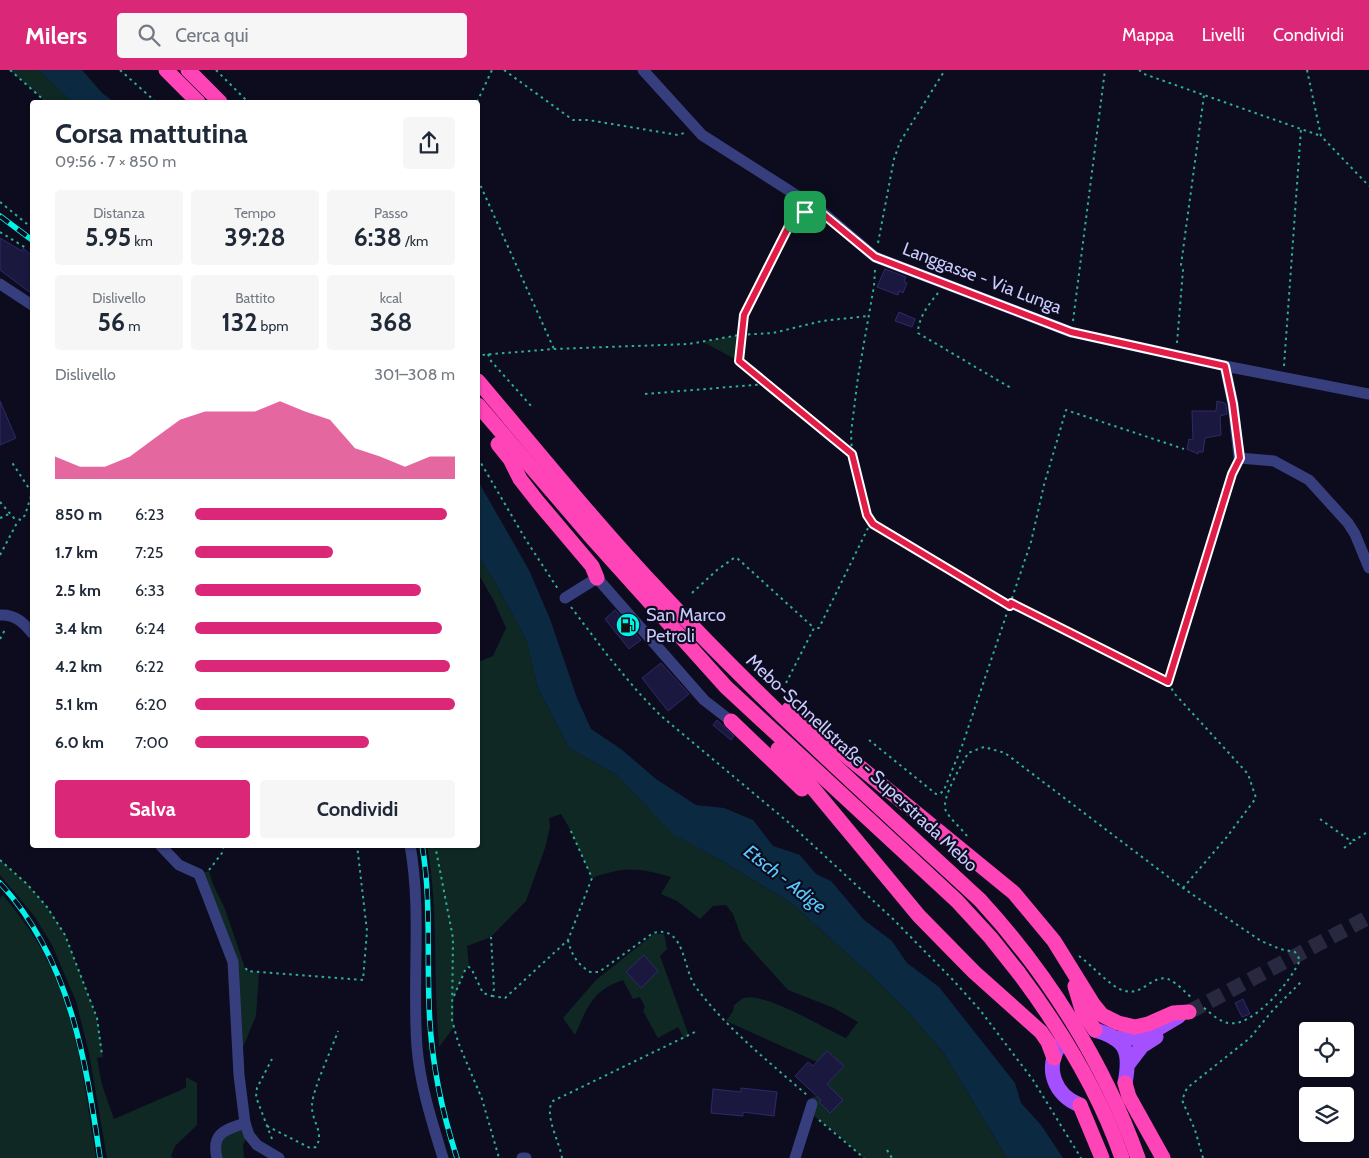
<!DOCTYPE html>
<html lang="it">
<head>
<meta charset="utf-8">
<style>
	:root { --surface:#fff; --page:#f6f6f7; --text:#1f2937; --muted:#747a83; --accent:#db2777 }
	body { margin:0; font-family:Cabin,sans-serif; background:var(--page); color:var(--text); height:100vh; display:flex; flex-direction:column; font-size:19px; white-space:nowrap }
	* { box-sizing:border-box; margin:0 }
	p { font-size:16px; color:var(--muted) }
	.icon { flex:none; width:28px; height:28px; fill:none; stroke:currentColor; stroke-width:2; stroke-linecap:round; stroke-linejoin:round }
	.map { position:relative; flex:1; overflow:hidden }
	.side { position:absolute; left:30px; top:30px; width:450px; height:748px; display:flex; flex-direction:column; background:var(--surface); border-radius:5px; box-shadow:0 1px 4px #0004 }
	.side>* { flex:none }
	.buttons { position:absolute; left:1299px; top:952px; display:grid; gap:10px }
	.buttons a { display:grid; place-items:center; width:55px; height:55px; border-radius:5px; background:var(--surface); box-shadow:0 1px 4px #0004; font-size:25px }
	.pin { position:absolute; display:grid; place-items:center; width:42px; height:42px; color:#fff; margin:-21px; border-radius:10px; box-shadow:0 2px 8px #0006 }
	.round { display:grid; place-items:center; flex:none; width:52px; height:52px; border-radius:5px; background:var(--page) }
	.head { display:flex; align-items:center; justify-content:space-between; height:85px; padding:0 25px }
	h1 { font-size:28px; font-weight:700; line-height:38px }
	.metrics { display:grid; grid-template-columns:repeat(3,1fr); gap:8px; height:85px; padding:5px 25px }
	.metrics div { display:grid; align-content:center; border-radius:5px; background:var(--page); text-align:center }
	.metrics b { font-size:25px; font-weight:700 }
	.metrics small { font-size:14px; font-weight:400 }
	.metrics p { font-size:14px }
	.chart { height:140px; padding:10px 25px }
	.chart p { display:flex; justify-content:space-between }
	.chart svg { width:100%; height:90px; margin-top:5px; fill:var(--accent); opacity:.7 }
	.primary-button { display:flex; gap:10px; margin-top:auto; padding:10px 25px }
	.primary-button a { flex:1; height:58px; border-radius:5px; background:var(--accent); color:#fff; font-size:20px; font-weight:700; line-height:58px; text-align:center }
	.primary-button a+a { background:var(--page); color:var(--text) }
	ul { padding:0 25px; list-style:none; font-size:16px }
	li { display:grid; grid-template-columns:80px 60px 1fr; align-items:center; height:38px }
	li i { height:12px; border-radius:6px; background:var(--accent) }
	header { display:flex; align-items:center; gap:30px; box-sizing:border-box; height:70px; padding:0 25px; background:var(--accent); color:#fff }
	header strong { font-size:24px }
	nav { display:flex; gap:28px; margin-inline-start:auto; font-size:18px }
	.search { width:350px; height:45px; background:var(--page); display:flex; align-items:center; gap:12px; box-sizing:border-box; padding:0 18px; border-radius:5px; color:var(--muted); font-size:19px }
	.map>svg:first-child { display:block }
</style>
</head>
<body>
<header>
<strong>Milers</strong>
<div class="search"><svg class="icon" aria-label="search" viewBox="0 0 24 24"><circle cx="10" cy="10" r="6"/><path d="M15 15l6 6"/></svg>Cerca qui</div>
<nav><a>Mappa</a><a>Livelli</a><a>Condividi</a></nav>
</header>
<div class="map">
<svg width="1369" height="1088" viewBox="0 0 1369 1088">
	<rect width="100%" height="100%" fill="#0c0c1e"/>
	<g fill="#0f2824">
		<path d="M10,0H39L72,32H46Z"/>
		<path d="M741,265L739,291L703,272L739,265Z"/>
		<path d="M478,486L494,510L527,572L537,616L569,678L617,705L674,764L722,791L791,833L872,906L907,941L943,982L1007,1088H864L836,1063L809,1042L812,1034L811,1028L817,1026L843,996L827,981L817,992L726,951L733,941L734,935C737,933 741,929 744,928C765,922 825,959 846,968L858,952L834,938L788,920L742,869L733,844L726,835L713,836L700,849L677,831L661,824L671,807C637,798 626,796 592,808L570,759L561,744L549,748L550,757L545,778L526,831L491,867L467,876L469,897L466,898L453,929L454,957L439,977C433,910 439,841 427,775H478V592L493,586L506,558L495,533L478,503Z"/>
		<path d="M0,790L27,814L47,837L65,865L97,948L103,987L97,988L102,1015L114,1049L181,1020L186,1017V1007L197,1013V1055L175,1076L171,1086L173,1088H107L89,983L76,931L52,875L35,847L0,805Z"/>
		<path d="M209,801L212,812L225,839L246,901L259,902L256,946L238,989L235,907L199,804Z"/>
		<path d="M3,825C19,845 35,865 46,888C78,951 85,1020 96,1088H0V828Z"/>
		<path d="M654,864H664L667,879L660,886L689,966L684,968L678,957L658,968L643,941L645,937L640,927L633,929L623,910C591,921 588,937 575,965L563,948L596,910Z"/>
		<path d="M245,1053L246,1069L243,1075L244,1088H217L218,1066Z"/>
	</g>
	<g fill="#0c2942">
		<path d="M39,0H82L102,23L114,32H72Z"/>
		<path d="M478,411L529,500L550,549L577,628L591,659L621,679L656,709L696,735L724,738L753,750L773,776L800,785L816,804L831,811L864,850L892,871L907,893L939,917L1015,1013L1021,1033L1041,1055L1063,1088H1007L943,982L907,941L872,906L791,833L722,791L673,764L617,705L569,678L537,616L527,572L494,510L478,486Z"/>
	</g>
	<g fill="#1a183f" stroke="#2e2a6b">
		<path d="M0,168L22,181L23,178L32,186V224L0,200Z"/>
		<path d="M885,199L906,207L904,211L907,213L903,223L899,221L898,225L877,217Z"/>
		<path d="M899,242L915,249L912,257L895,251Z"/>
		<path d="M0,331L16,368L0,375Z"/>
		<path d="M1217,331L1225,333L1226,335L1227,344L1220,346L1221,365L1205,368L1203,382H1198V384L1187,379L1189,369L1193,370L1192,341H1216Z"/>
		<path d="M615,540L641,570L629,579L605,549Z"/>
		<path d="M661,593L689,624L668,641L642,608Z"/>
		<path d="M717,650L734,666L731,670L713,655Z"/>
		<path d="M644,885L658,901L641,918L626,902Z"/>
		<path d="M1243,929L1250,944L1242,947L1235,933Z"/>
		<path d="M827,981L844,996L827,1014L843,1030L830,1043L819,1032L821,1030L795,1006L808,992L813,996Z"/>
		<path d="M741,1018L777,1022L774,1046L743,1042V1046L711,1043L713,1019L741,1022Z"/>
	</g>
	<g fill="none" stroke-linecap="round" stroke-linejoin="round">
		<path stroke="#282940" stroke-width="15" stroke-dasharray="15 8" stroke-linecap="butt" d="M1189,942L1369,847"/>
		<g stroke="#2daf95" stroke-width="2" stroke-dasharray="2.5 4" stroke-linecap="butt">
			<path d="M10,0L46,32"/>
			<path d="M120,0L156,32"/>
			<path d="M216,0L248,32"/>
			<path d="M504,0L573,50H588L678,65L684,63"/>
			<path d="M1139,0L1144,4L1321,66"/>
			<path d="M1307,0L1321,66L1369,116"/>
			<path d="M477,32L492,0"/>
			<path d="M478,110L554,279"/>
			<path d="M0,132L32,158"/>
			<path d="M798,141L744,245L739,291L851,384"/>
			<path d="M0,162L26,178"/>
			<path d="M878,173L894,89L900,72L945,0"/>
			<path d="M875,200L874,216L858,307L851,363L852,384L867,445L873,454L901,472L1010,536"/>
			<path d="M938,223C929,234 918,248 918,263L1011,318"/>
			<path d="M1073,251L1105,0"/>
			<path d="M1177,273L1183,200L1181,195L1204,25"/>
			<path d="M478,281L481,285L554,279L689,274L739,265L773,263L822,251L868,246"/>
			<path d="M488,284L491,291L532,337"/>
			<path d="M1284,296L1301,59"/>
			<path d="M645,324L766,314"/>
			<path d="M478,388L526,470L558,519"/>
			<path d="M0,432L14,448L21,450L25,445L32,423L11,391"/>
			<path d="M0,448L9,444"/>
			<path d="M0,485L18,451"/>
			<path d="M692,523L717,500L734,488H737L814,558"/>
			<path d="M1011,533L1167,612"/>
			<path d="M571,537L608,586L638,622L660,645L788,752L893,849L953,910L980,940L1033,1010L1081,1088"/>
			<path d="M0,569L6,558"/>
			<path d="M786,613L814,558H819L871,452"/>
			<path d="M869,670L936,724H940L944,720L962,676L1031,472L1044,415L1066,340L1184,379"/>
			<path d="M1320,749L1348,769L1355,770L1369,761"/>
			<path d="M967,766C961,758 951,750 946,741C940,729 962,695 968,683L984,677L1005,683L1183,818L1261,871L1280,879L1295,882L1300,890C1291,911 1253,958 1228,953C1218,951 1209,942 1202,936"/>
			<path d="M435,775L453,868L452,950L458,972L482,1029L499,1088"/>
			<path d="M1344,778L1355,770"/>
			<path d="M0,790L27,814L47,837L65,865L97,948L102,985"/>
			<path d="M209,800L222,783L224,775"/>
			<path d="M1183,818L1226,768L1256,728L1248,704L1174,623L1168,612L1234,399"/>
			<path d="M568,870C571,884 577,894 590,902H599L653,863C685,854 683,899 695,916C725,957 769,992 807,1025"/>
			<path d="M1079,886C1092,895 1111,918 1125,921C1142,926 1153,904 1168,909C1176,912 1186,923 1192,928"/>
			<path d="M246,898L247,901L363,910L367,861L357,775"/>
			<path d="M454,926L466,898L469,897L472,900L483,923L492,926L494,919L491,867"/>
			<path d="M492,926L505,928L568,870L592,808L570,759"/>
			<path d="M819,1050L864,1088"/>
			<path d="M267,1056L310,1078L316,1077C325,1062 311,1051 312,1035C313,1018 332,979 338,961"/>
			<path d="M272,1069L256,1027L257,1018L272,989"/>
			<path d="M887,1080L892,1088"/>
			<path d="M562,1088C560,1073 543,1043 553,1031L695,962"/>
			<path d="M1203,1088L1195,1060L1182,1030L1187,1018L1250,968L1273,940L1301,912"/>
		</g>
		<g stroke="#373e7d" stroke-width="11">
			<path d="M643,0L702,65L821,141L875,187L1071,262L1225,296L1369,324"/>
			<path d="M0,214L32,235"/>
			<path d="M1225,296L1233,334L1239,388L1274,391L1309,410L1348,453L1355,464L1369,498"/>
			<path d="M565,528L597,508L704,630L731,651"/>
			<path d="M0,545C15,544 24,553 32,563"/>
			<path d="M160,775L179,795L199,804L233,892L239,1005L245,1053L249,1065L257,1075L279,1088"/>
			<path d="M410,775C422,841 412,910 417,977C420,1015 432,1052 443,1088"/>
			<path d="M217,1088C211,1063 225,1060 245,1053"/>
			<path d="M522,1088H526"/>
			<path d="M795,1088L812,1034"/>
		</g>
		<g stroke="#a550ff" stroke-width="15">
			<path d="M1095,960C1127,969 1131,982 1125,1013"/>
			<path d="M1114,968C1141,972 1157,959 1179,946"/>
			<path d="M1061,974C1043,997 1055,1026 1080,1035"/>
			<path d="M1129,993L1142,976L1156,967"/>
		</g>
		<g stroke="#ff44b8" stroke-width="15">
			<path d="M166,0L198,32"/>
			<path d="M188,0L220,32"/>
			<path d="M478,311C538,382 597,455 661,523C761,631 872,730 980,830"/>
			<path d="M478,335L593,469L726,617L957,831L991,868L1018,902"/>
			<path d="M498,374L510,389L520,409L538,432L592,496L597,508"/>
			<path d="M789,639L1014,823L1054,871L1093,934L1102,945L1118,953L1135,957L1148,954L1173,943L1189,942"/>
			<path d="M731,651L802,719"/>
			<path d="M778,679L792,693L919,846L974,902L1041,962L1048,972L1054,988"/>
			<path d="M1075,916L1083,943L1095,960"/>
			<path d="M1125,1013L1129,1027L1163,1088"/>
			<path d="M1080,1035L1102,1088"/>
		</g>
		<g stroke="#00f4e9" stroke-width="5.5">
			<g id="rail">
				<path d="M0,146L32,170"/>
				<path d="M422,775C431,826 427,879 429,931C430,985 440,1036 457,1088"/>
				<path d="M0,813C70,889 86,990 100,1088"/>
			</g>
		</g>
		<use href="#rail" stroke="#0c0c1e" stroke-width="4" stroke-dasharray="11" stroke-linecap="butt"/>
		<g stroke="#ff44b8" stroke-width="15">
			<path d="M980,830C1048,904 1104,993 1138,1088"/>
			<path d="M1018,902C1060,958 1099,1021 1122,1088"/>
		</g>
	</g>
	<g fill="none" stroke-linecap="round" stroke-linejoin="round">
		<g stroke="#fff" stroke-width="10">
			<path id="route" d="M812,135L875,187L1071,262L1225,296L1233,334L1240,388L1232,404L1168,612L1011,533L1010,536L873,454L867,445L852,384L739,291L744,245L797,140L805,142Z"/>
		</g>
		<use href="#route" stroke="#e11d48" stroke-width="6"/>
	</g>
	<defs>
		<g id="fuel-disc" transform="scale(1.25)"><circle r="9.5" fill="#00f4e9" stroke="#0c0c1e"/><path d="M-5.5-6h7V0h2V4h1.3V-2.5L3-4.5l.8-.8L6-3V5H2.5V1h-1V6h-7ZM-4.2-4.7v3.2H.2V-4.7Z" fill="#111"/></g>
	</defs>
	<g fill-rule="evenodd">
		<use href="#fuel-disc" x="628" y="555"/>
	</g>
	<g text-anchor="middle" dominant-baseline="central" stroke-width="4.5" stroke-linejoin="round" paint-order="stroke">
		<g font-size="18" fill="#c9cbff" stroke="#0c0c1e">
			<text transform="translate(982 208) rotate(21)">Langgasse - Via Lunga</text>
			<text transform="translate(862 693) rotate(43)">Mebo-Schnellstraße - Superstrada Mebo</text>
		</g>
		<g font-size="18" fill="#c9cbff" stroke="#0c0c1e" text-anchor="start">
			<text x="646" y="545">San Marco<tspan x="646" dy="21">Petroli</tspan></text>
		</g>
		<g font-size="19" font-style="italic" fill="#57c9ff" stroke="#0c0c1e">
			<text transform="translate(785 809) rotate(38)">Etsch - Adige</text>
		</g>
	</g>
</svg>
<div class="buttons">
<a><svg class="icon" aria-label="locate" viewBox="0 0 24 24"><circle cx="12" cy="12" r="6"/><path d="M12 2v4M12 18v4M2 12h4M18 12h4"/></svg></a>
<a><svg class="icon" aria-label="layers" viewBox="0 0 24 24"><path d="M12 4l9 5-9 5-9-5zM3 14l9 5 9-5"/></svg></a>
</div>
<div class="pin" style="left:805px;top:142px;background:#1e9e55"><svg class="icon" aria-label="arrive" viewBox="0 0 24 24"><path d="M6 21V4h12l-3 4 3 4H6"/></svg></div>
<section class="side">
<div class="head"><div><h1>Corsa mattutina</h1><p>09:56 · 7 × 850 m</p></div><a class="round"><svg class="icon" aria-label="share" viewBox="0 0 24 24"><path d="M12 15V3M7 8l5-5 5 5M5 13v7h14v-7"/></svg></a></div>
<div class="metrics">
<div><p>Distanza</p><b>5.95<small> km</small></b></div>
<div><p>Tempo</p><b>39:28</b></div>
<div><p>Passo</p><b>6:38<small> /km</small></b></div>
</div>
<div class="metrics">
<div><p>Dislivello</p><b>56<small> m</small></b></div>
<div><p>Battito</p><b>132<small> bpm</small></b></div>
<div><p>kcal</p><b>368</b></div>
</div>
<div class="chart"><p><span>Dislivello</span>301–308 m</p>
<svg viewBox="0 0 160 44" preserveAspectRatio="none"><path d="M0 44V33L10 38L20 38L30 33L40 24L50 15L60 11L70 11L80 11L90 6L100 11L110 15L120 29L130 33L140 38L150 33L160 33V44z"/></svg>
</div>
<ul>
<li><b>850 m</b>6:23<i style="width:97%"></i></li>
<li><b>1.7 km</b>7:25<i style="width:53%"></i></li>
<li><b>2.5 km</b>6:33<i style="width:87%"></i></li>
<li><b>3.4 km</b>6:24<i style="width:95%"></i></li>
<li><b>4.2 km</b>6:22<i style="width:98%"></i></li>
<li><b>5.1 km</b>6:20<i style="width:100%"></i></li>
<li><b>6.0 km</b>7:00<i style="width:67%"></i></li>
</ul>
<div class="primary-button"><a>Salva</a><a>Condividi</a></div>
</section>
</div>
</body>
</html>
